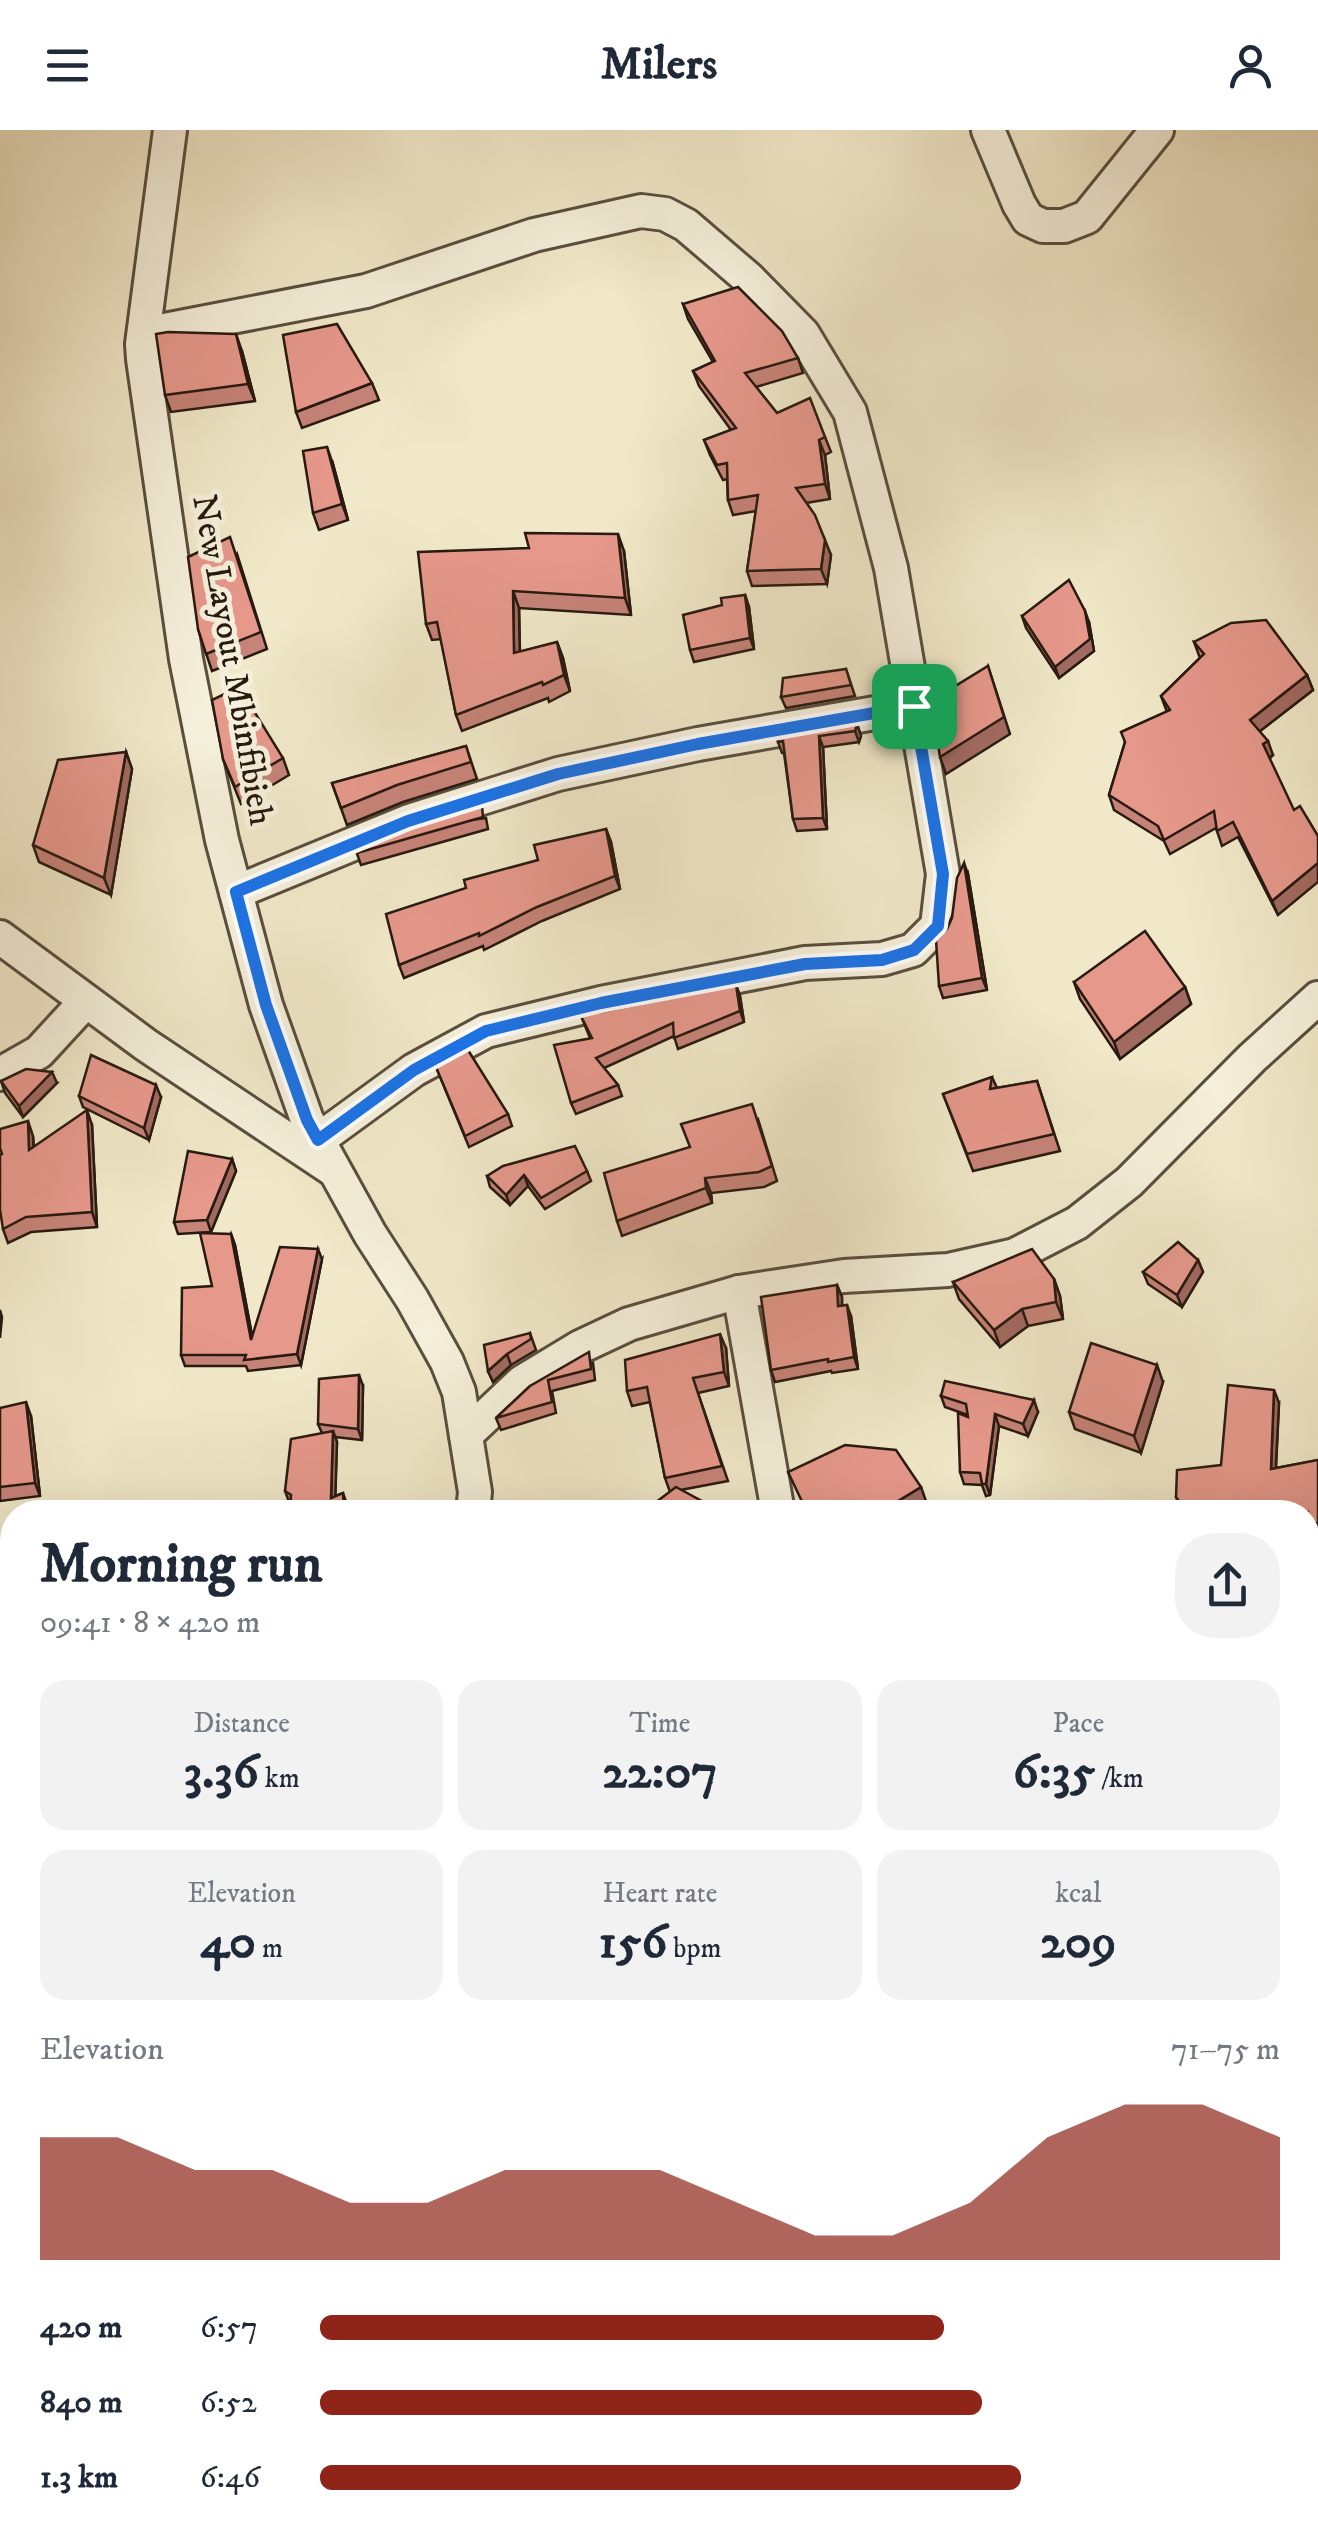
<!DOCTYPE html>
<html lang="en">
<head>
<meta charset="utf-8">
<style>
	:root { --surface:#fff; --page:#f2f2f3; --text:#1f2937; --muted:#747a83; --accent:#8f2418 }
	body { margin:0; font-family:"IM FELL DW Pica",serif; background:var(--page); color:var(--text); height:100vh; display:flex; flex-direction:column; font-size:38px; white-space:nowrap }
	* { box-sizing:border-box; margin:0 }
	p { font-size:32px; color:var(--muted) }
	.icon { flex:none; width:55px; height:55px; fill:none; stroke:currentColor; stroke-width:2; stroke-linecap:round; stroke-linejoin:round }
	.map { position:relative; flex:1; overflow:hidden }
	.side { position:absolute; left:0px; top:1370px; width:1320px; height:1035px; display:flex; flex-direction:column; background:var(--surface); border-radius:40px 40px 0 0; box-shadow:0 10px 40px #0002 }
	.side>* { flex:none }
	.pin { position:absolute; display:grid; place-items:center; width:85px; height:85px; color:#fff; margin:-42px; border-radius:20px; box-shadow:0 5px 15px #0006 }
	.round { display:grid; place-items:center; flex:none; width:105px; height:105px; border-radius:40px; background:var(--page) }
	.head { display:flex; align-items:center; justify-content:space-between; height:170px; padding:0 40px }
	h1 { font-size:55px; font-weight:800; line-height:75px }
	.stats { display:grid; grid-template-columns:repeat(3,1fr); gap:15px; height:170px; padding:10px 40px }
	.stats div { display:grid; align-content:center; border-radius:25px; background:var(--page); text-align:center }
	.stats b { font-size:50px; font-weight:800 }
	.stats small { font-size:28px; font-weight:400 }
	.stats p { font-size:28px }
	.chart { height:280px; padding:20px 40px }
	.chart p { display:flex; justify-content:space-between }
	.chart svg { width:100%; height:180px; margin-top:10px; fill:var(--accent); opacity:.7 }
	ul { padding:0 40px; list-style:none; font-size:32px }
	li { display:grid; grid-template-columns:160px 120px 1fr; align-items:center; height:75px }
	li i { height:25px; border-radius:12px; background:var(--accent) }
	header { display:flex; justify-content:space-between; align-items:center; height:130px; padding:0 40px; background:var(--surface); font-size:45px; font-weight:800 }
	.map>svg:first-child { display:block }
</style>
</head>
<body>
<header><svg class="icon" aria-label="menu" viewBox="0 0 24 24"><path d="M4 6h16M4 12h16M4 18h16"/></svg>Milers<svg class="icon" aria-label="person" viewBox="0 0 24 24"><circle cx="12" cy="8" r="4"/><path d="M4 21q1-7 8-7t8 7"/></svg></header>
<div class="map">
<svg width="1318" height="2405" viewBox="0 0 1318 2405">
	<rect width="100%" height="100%" fill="#f0e8c8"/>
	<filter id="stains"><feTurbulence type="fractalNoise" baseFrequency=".002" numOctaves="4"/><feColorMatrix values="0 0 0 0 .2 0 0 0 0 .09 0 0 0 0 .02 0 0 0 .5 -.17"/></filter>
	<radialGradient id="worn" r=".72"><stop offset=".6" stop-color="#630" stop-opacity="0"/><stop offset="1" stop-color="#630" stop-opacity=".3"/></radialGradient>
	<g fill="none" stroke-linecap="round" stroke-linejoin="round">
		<g stroke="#5a4e3e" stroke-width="38">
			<g id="minor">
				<path d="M170,0L142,214L143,229L186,529L222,710L266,875L307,990L370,1104L412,1169L447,1232L459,1262L475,1362L473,1382"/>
				<path d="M988,0L1019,74L1028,89L1043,96H1064L1087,87L1157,0"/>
				<path d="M144,204L366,161L534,105L641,81L665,84L686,95L749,149L803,204L850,282L891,438L943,744L937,796L913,820L882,829L805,833L601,873L486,901L414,940L318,1010"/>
				<path d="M236,762L409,691L558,644L698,614L915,576"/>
				<path d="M0,807L146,915L332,1039"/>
				<path d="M0,944L39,922L86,871"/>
				<path d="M739,1162L778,1382"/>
				<path d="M466,1305L522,1252L580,1217L629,1194L739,1162L844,1146L948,1140L1015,1125L1077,1093L1129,1052L1252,928L1318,868"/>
				<path d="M0,1446L12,1444"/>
				<path d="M1308,1596L1318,1592"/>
				<path d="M1308,1810L1318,1823"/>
				<path d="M1308,2107L1318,2120"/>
				<path d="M280,2405L285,2392"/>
			</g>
		</g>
		<use href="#minor" stroke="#f5f0db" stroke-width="32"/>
	</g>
	<g fill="#c68378" stroke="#281a10" stroke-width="2.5">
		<path d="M683,174L798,228L803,243L756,257L777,283L825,307L831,322L825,325L830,369L806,373L831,425L827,454L752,456L747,441L756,381L733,385L728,370L727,349L723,350L710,325L704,310L731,300L699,256L693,241L713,232L688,189Z"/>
		<path d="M242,221L255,271L171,282L165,265Z"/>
		<path d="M372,253L379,270L302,298L296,282Z"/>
		<path d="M333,334L348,390L319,400L313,383Z"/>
		<path d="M624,421L631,485L519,478L520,522L557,512L563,528L570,561L549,572L548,568L462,601L456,585L441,509L432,510L426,494Z"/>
		<path d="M237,424L267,519L212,541L198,499Z"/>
		<path d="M745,465L749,477L754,519L694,532L690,520L722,475Z"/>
		<path d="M1022,486L1089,492L1094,521L1059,548L1026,498Z"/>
		<path d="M1194,512L1307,545L1313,560L1260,601L1273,625L1270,628L1278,785L1238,707L1222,716L1216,698L1170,724L1164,711L1114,680L1109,665L1125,612L1167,582L1161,566L1200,528Z"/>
		<path d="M846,539L855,566L786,578L781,567Z"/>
		<path d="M857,594L861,606L859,612L823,617L827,699L797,701L793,689L784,623H782L778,612Z"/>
		<path d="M466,616L477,649L403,672L347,695L332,653Z"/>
		<path d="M126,622L132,639L111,765L39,732L33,715Z"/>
		<path d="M283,628L289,645L241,674L223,629Z"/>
		<path d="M486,688L488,699L361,735L356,721L412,698Z"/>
		<path d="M606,699L611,712L620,759L542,791L484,820L483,816L404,848L399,835L466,758L538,730Z"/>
		<path d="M968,744L987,860L943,868L939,856L947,799Z"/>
		<path d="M1074,852L1185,857L1191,874L1120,929L1080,869Z"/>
		<path d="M736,855L740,866L744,892L678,919L674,906L604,938L618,955L622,966L576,984L571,973L590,908L581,886Z"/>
		<path d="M436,937L508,984L512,996L469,1017Z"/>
		<path d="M992,947L997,958L1037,951L1060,1021L973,1041L943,964Z"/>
		<path d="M1,951L57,953L23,987L5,963Z"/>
		<path d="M79,966L161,967L149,1010L83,977Z"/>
		<path d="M758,989L777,1051L764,1057L711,1063L712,1073L622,1106L617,1091L690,1017Z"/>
		<path d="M92,995L97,1097L31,1102L8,1113L3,1099L33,1006L34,1017Z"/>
		<path d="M232,1029L236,1041L211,1102L178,1104L174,1092Z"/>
		<path d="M587,1041L591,1051L545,1079L528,1056L510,1075L490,1057L487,1046Z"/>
		<path d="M231,1104L235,1115L252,1206L322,1129L301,1235L248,1241L246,1236H185L181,1225L212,1156Z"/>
		<path d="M1198,1130L1203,1142L1182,1177L1148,1154L1143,1142Z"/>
		<path d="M1054,1149L1060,1166L1063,1189L1028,1196L1000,1217L959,1169L953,1152Z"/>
		<path d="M837,1155L842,1167V1176L851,1186L858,1239L832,1243L831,1241L775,1252L771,1240Z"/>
		<path d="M530,1203L536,1220L511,1235L493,1252L488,1241Z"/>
		<path d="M726,1218L729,1256L698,1263L728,1351L670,1362L665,1348L650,1272L632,1276L627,1261Z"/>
		<path d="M593,1233L595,1250L552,1261L556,1283L501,1300L496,1288L530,1256Z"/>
		<path d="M1163,1252L1141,1323L1075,1299L1069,1282Z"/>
		<path d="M363,1256L362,1310L335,1307L337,1312L335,1366L343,1363L347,1374L289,1372L285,1361L322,1303L318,1294Z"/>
		<path d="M941,1266L1038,1282L1028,1306L999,1296L990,1365L986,1366L982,1355L964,1354L960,1342L968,1285L945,1277Z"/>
		<path d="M1279,1273L1276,1338L1318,1330V1407L1311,1409L1318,1428V1441L1308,1444V1382H1182L1176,1367L1221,1335Z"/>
		<path d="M0,1278L31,1286L40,1366L0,1371Z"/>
		<path d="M12,1659V1747L0,1737V1683H2Z"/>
		<path d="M12,2062V2116L0,2099V2068Z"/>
		<path d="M0,2235L12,2243V2354L0,2350Z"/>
		<path d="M27,2392H74V2398L27,2395Z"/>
	</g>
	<g fill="#a16a61" stroke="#281a10" stroke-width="2.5">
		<path d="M236,204L242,221L255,271L248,254Z"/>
		<path d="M819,310L825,325L830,369L825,354Z"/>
		<path d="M327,317L333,334L348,390L342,374Z"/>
		<path d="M618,404L624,421L631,485L625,468Z"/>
		<path d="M825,410L831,425L827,454L821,439Z"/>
		<path d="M513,461L519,478L520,539L514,523Z"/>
		<path d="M745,465L749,477L754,519L750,508Z"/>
		<path d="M1085,481L1089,492L1094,521L1059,548L1055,537Z"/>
		<path d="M557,512L563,528L570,561L564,545Z"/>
		<path d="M988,536L1010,604L946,644L940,627Z"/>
		<path d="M1307,545L1313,560L1255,605L1250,590Z"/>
		<path d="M857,594L861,606L859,612L855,601Z"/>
		<path d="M819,606L823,617L827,699L823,688Z"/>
		<path d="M1268,611L1273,625L1269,628L1263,614Z"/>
		<path d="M126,622L132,639L111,765L104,748Z"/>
		<path d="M606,699L611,712L620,759L615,746Z"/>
		<path d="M964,733L968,744L987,860L982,848Z"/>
		<path d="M1318,733V752L1278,785L1272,771Z"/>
		<path d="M736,855L740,866L744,892L740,881Z"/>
		<path d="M1185,857L1191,874L1120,929L1114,912Z"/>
		<path d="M52,942L57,953L23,987L19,976Z"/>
		<path d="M156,955L161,967L149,1010L144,998Z"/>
		<path d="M87,980L92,995L97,1097L92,1082Z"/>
		<path d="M28,991L33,1006L34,1035L29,1020Z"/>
		<path d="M232,1029L236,1041L211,1102L207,1090Z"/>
		<path d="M524,1045L528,1056L510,1075L506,1065Z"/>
		<path d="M705,1048L711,1063L712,1073L706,1058Z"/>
		<path d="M231,1104L235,1115L255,1221L251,1210Z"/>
		<path d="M318,1119L322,1129L301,1235L297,1224Z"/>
		<path d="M1198,1130L1203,1142L1182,1177L1177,1165Z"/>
		<path d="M1054,1149L1060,1166L1063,1189L1056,1172Z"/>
		<path d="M837,1155L842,1167V1188L838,1176Z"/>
		<path d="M847,1175L851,1186L858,1239L854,1227Z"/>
		<path d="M1022,1179L1028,1196L1000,1217L994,1200Z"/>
		<path d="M0,1180L2,1187L0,1208Z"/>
		<path d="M720,1204L726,1218L729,1256L724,1242Z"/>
		<path d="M507,1224L511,1235L493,1252L488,1241Z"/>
		<path d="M1157,1235L1163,1252L1141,1323L1134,1306Z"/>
		<path d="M359,1245L363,1256L362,1310L358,1299Z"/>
		<path d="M1274,1260L1279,1273L1275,1352L1271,1339Z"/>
		<path d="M1034,1270L1038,1282L1028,1306L1023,1294Z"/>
		<path d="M26,1272L31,1286L40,1366L35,1353Z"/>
		<path d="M995,1284L999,1296L990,1365L986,1354Z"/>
		<path d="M333,1301L337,1312L335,1379L331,1368Z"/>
		<path d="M921,1357L927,1374L913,1382H880Z"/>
		<path d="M12,1812V1836L0,1851V1827Z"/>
		<path d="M7,1919L11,1931L0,1940V1925Z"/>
		<path d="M11,2240L12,2243V2309L4,2306Z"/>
	</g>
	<g fill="#e6988b" stroke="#281a10" stroke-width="2.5">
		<path d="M738,157L782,201L798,228L745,243L777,283L810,268L825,307L819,310L825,354L796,358L815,385L825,410L821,439L747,441L758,365L728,370L727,333L717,335L704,310L736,298L693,241L715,231L683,174Z"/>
		<path d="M337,194L372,253L296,282L283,205Z"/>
		<path d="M168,202L236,204L248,254L165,265L156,204Z"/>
		<path d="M327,317L342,374L313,383L303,321Z"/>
		<path d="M525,403L618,404L625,468L513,461L514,523L557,512L564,545L543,555L542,552L456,585L437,492L426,494L418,422L529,418Z"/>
		<path d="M230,407L261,502L206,524L198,499L188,427Z"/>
		<path d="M1069,450L1085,481L1090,509L1055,537L1022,486Z"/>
		<path d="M745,465L750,508L690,520L683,485L722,475L721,468Z"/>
		<path d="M1266,490L1307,545L1250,590L1268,611L1263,614L1294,680L1300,676L1318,706V733L1272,771L1233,692L1217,701L1214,681L1164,710L1158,696L1109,665L1125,612L1121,602L1170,580L1161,566L1204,524L1194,512L1231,493Z"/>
		<path d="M988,536L1004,587L940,627L931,571Z"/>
		<path d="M846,539L851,555L781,567L783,548Z"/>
		<path d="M239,557L283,628L235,657L223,629L212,570Z"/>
		<path d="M857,594L855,601L819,606L823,688L793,689L783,611L778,612V608Z"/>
		<path d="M466,616L471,632L397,655L341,678L332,653Z"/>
		<path d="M126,622L104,748L33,715L58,630Z"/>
		<path d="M482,676L483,687L357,723L356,721L412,698Z"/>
		<path d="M606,699L615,746L537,777L479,806V803L399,835L386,784L466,758L464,750L538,730L534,715Z"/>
		<path d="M964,733L982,848L939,856L936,810L947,799L952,788L957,748Z"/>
		<path d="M1145,801L1185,857L1114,912L1074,852Z"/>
		<path d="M736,855L740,881L674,908L673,893L596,928L618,955L571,973L554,915L592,908L581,886Z"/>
		<path d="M468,920L508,984L465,1006L436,937Z"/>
		<path d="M91,925L156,955L144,998L79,966Z"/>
		<path d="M26,939L52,942L19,976L1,951Z"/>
		<path d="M992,947L990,959L1037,951L1054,1004L967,1024L943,964Z"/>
		<path d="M752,974L772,1036L759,1042L705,1048L706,1058L617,1091L604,1043L690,1017L681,994Z"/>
		<path d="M87,980L92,1082L26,1087L3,1099L0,1080V1025L2,1024L0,1018V999L28,991L29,1020Z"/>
		<path d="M575,1016L587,1041L541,1068L524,1045L506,1065L487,1046L503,1036Z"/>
		<path d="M188,1021L232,1029L207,1090L174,1092Z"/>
		<path d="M200,1103L231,1104L251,1210L280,1117L318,1119L297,1224L244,1230L246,1225H181L182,1158L212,1156Z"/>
		<path d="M1178,1112L1198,1130L1177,1165L1143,1142Z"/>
		<path d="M1032,1119L1054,1149L1056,1172L1022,1179L994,1200L953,1152Z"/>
		<path d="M837,1155L838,1176L847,1175L854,1227L828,1232V1229L771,1240L761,1167Z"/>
		<path d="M530,1203L531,1209L507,1224L488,1241L484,1215Z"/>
		<path d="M720,1204L724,1242L693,1248L722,1336L665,1348L647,1257L627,1261L625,1230Z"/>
		<path d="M1091,1213L1157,1235L1134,1306L1069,1282Z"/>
		<path d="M589,1222L591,1239L548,1250L552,1272L496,1288L530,1256Z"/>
		<path d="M359,1245L358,1299L318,1294L319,1249Z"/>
		<path d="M945,1251L1034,1270L1023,1294L995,1284L986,1354H982L980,1343L960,1342L958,1283L968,1287L966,1274L941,1266Z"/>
		<path d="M1228,1255L1274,1260L1271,1339L1318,1330V1393L1308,1395V1382H1187L1176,1367L1177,1340L1221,1335Z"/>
		<path d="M26,1272L35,1353L0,1357V1278Z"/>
		<path d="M333,1301L331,1368L343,1363L344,1382H290L291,1365L285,1361L291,1309Z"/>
		<path d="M845,1315L896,1320L921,1357L880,1382H807L788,1342Z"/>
		<path d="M676,1357L709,1375L712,1382H643Z"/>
		<path d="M176,1373V1382H95L96,1374Z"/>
		<path d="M1308,1399L1317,1427L1308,1430Z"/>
		<path d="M7,1657L12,1659V1740L0,1730V1683H2Z"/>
		<path d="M0,1754L12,1769V1812L0,1827Z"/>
		<path d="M0,1912L7,1919L0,1925Z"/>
		<path d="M12,2062V2108L0,2091V2068Z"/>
		<path d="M0,2235L11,2240L7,2281L12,2283L4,2306L12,2307V2342L0,2338Z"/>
		<path d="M544,2392H549L555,2405H533Z"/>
		<path d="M681,2392H690L696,2405H668Z"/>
	</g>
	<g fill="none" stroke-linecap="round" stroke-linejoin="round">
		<g stroke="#fff" stroke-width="20">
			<path id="route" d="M914,576L943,744L938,796L914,820L882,830L805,834L601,873L486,901L414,940L318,1010L307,990L266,875L236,762L408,691L558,644L698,614Z"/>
		</g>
		<use href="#route" stroke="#1a73e8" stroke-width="12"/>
	</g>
	<g text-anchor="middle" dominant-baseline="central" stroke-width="10" stroke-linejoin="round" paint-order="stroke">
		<g font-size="35" fill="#281a10" stroke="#f5f0db">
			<text transform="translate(232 530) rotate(80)">New Layout Mbinfibieh</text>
		</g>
	</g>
	<rect width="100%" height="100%" filter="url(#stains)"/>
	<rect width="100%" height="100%" fill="url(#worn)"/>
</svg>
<div class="pin" style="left:914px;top:576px;background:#1e9e55"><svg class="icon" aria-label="arrive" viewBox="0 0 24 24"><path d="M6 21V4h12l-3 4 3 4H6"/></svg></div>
<section class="side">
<div class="head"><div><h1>Morning run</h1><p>09:41 · 8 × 420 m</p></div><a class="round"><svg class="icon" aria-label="share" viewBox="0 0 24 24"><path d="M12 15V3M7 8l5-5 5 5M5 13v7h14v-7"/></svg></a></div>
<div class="stats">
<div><p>Distance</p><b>3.36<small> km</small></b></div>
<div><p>Time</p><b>22:07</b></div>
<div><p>Pace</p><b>6:35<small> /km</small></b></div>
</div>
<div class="stats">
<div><p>Elevation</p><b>40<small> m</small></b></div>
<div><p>Heart rate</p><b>156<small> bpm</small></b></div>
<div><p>kcal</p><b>209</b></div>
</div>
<div class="chart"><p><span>Elevation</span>71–75 m</p>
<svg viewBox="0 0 160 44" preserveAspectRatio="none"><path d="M0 44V14L10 14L20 22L30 22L40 30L50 30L60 22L70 22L80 22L90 30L100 38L110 38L120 30L130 14L140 6L150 6L160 14V44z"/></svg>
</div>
<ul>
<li><b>420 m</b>6:57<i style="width:65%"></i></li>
<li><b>840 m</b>6:52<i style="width:69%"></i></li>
<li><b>1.3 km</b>6:46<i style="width:73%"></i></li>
</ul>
</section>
</div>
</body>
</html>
